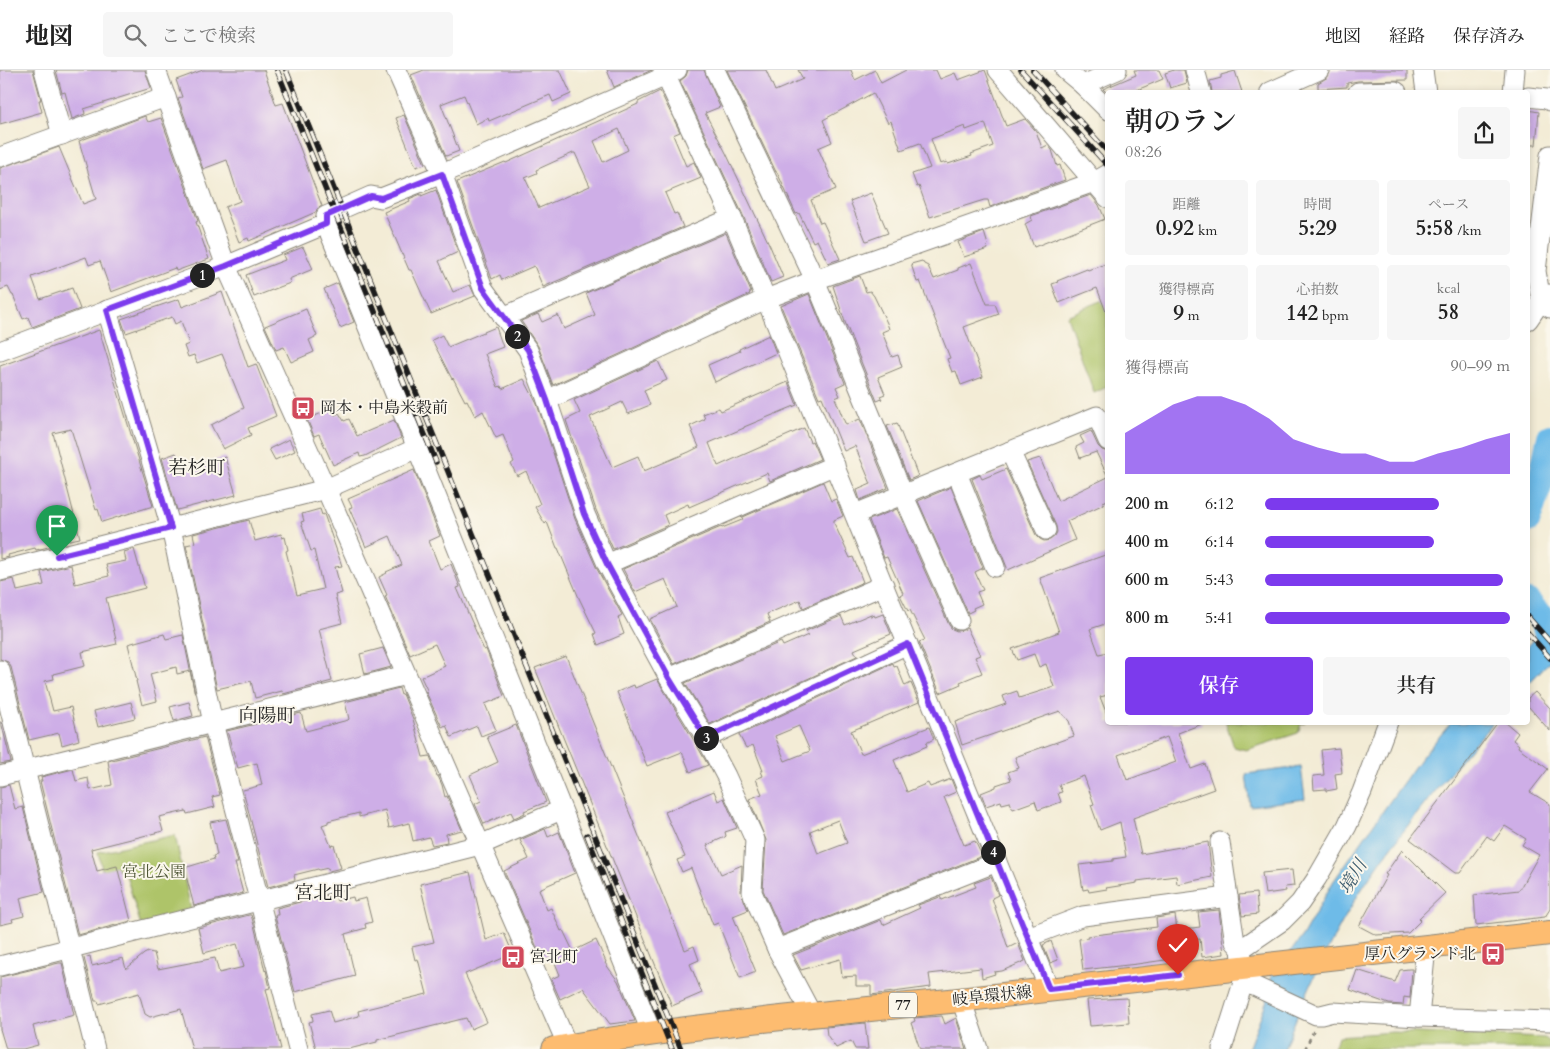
<!DOCTYPE html>
<html lang="ja">
<head>
<meta charset="utf-8">
<style>
	:root { --surface:#fff; --page:#f6f6f6; --text:#222; --muted:#767676; --line:#e0e0e0; --accent:#7c3aed }
	body { margin:0; font-family:Cardo,"Noto Serif JP",serif; background:var(--page); color:var(--text); height:100vh; display:flex; flex-direction:column; font-size:19px; white-space:nowrap }
	* { box-sizing:border-box; margin:0 }
	p { font-size:16px; color:var(--muted) }
	.icon { flex:none; width:28px; height:28px; fill:none; stroke:currentColor; stroke-width:2; stroke-linecap:round; stroke-linejoin:round }
	.map { position:relative; flex:1; overflow:hidden }
	.details { position:absolute; left:1105px; top:20px; width:425px; height:635px; display:flex; flex-direction:column; background:var(--surface); border-radius:5px; box-shadow:0 2px 8px #0003 }
	.details>* { flex:none }
	.pin { position:absolute; display:grid; place-items:center; width:42px; height:42px; color:#fff; margin:-51px -21px; border-radius:50% 50% 50% 0; rotate:-45deg; box-shadow:0 0 5px #0007 }
	.pin .icon { rotate:45deg }
	.km { position:absolute; width:25px; height:25px; margin:-12px; border-radius:50%; background:#222; color:#fff; font-size:14px; line-height:25px; text-align:center }
	.round { display:grid; place-items:center; flex:none; width:52px; height:52px; border-radius:5px; background:var(--page) }
	.head { display:flex; align-items:center; justify-content:space-between; height:85px; padding:0 20px }
	h1 { font-size:28px; font-weight:600; line-height:38px }
	.metrics { display:grid; grid-template-columns:repeat(3,1fr); gap:8px; height:85px; padding:5px 20px }
	.metrics div { display:grid; align-content:center; border-radius:5px; background:var(--page); text-align:center }
	.metrics b { font-size:21px; font-weight:600 }
	.metrics small { font-size:14px; font-weight:400 }
	.metrics p { font-size:14px }
	.chart { height:140px; padding:10px 20px }
	.chart p { display:flex; justify-content:space-between }
	.chart svg { width:100%; height:90px; margin-top:5px; fill:var(--accent); opacity:.7 }
	.button { display:flex; gap:10px; margin-top:auto; padding:10px 20px }
	.button a { flex:1; height:58px; border-radius:5px; background:var(--accent); color:#fff; font-size:20px; font-weight:600; line-height:58px; text-align:center }
	.button a+a { background:var(--page); color:var(--text) }
	ul { padding:0 20px; list-style:none; font-size:16px }
	li { display:grid; grid-template-columns:80px 60px 1fr; align-items:center; height:38px }
	li i { height:12px; border-radius:6px; background:var(--accent) }
	header { display:flex; align-items:center; gap:30px; box-sizing:border-box; height:70px; padding:0 25px; background:var(--surface); border-bottom:1px solid var(--line) }
	header strong { font-size:24px }
	nav { display:flex; gap:28px; margin-inline-start:auto; font-size:18px }
	.search { width:350px; height:45px; background:var(--page); display:flex; align-items:center; gap:12px; box-sizing:border-box; padding:0 18px; border-radius:5px; color:var(--muted); font-size:19px }
	.map>svg:first-child { display:block }
</style>
</head>
<body>
<header>
<strong>地図</strong>
<div class="search"><svg class="icon" aria-label="search" viewBox="0 0 24 24"><circle cx="10" cy="10" r="6"/><path d="M15 15l6 6"/></svg>ここで検索</div>
<nav><a>地図</a><a>経路</a><a>保存済み</a></nav>
</header>
<div class="map">
<svg width="1550" height="979" viewBox="0 0 1550 979">
	<rect width="100%" height="100%" fill="#fbf7ec"/>
	<filter id="ink" filterUnits="userSpaceOnUse"><feTurbulence type="fractalNoise" baseFrequency=".02" numOctaves="2"/><feDisplacementMap in="SourceGraphic" scale="10" xChannelSelector="R" yChannelSelector="G"/><feConvolveMatrix kernelMatrix="1 2 1 2 8 2 1 2 1" color-interpolation-filters="sRGB"/></filter>
	<filter id="wash" filterUnits="userSpaceOnUse"><feTurbulence type="fractalNoise" baseFrequency=".0096" numOctaves="4" result="noise"/><feDisplacementMap in="SourceGraphic" scale="20" xChannelSelector="R" yChannelSelector="G"/><feGaussianBlur stdDeviation="1.12" result="paint"/><feColorMatrix in="noise" values="0 0 0 0 0 0 0 0 0 0 0 0 0 0 0 0 0 1.4 0 .05"/><feComposite in="paint" operator="in"/></filter>
	<g filter="url(#wash)">
		<rect width="100%" height="100%" fill="#f3ecd6"/>
		<g fill="#aec469" stroke="#657042">
			<path d="M1107,228V317L1094,323L1067,246Z"/>
			<path d="M1226,653V652L1305,653L1301,654L1298,663L1246,680L1234,677Z"/>
			<path d="M175,765L192,844L141,856L124,798L103,803L98,782Z"/>
			<path d="M1393,962L1545,968L1550,972V979H1334L1338,966Z"/>
		</g>
		<g fill="#6ebbe8" stroke="#456c82">
			<path d="M1550,552V591L1528,614V575Z"/>
			<path d="M1451,653H1493C1465,684 1439,716 1413,749C1391,777 1370,805 1352,835C1325,881 1303,929 1284,979H1248L1267,930L1271,907L1302,867L1333,812L1368,762L1420,689Z"/>
			<path d="M1301,697L1305,729L1250,736L1246,704Z"/>
		</g>
		<g fill="none" stroke-linecap="round" stroke-linejoin="round">
			<g stroke="#6ebbe8" stroke-width="26">
				<path d="M1528,450L1540,413L1550,367"/>
				<path d="M1528,532L1541,547L1549,569"/>
			</g>
		</g>
		<g id="blocks">
			<g fill="#ceaee7" fill-rule="evenodd">
				<path d="M0,0H33L41,30H39L42,42L0,54Z"/>
				<path d="M56,0H145L151,18L84,39L85,44L72,49L65,22L62,23Z"/>
				<path d="M203,0H264L276,35L283,33L322,136L317,139L316,142L249,171L248,168L239,172L225,137L240,131L227,90L203,99L178,28L182,27L176,10Z"/>
				<path d="M424,0H560L571,24L553,32L550,25L489,51L488,48L476,54L464,25L441,34L459,81L446,86L411,5Z"/>
				<path d="M607,0H652L614,17Z"/>
				<path d="M688,0H704L720,37L705,43L726,83L770,176L783,207L771,212L742,143L680,11L686,6Z"/>
				<path d="M727,0H766L775,21L803,9L798,0H851L855,10L875,0L881,13L906,0H936L940,9L955,3L958,10L985,0L1006,56L1025,49L1036,61L1042,78L1048,75L1052,80L1057,96L1060,95L1065,110L990,137L988,130H984L930,147L919,116L917,117L912,104L930,98L920,73L901,80L891,51L888,53L873,23L823,50L832,72L818,78L836,119L811,130L820,153L823,152L840,189L828,193L817,170L813,172L799,143L796,144L777,102H776ZM985,53L993,76L971,84L972,86L948,94L947,92L940,94L931,69L965,56L966,60Z"/>
				<path d="M1134,0H1159L1163,9L1137,20L1138,22H1106L1103,19L1136,5Z"/>
				<path d="M1174,0H1184L1187,13L1170,18L1165,3Z"/>
				<path d="M1331,0H1407V10L1358,11L1347,13V17L1318,19V13L1328,7Z"/>
				<path d="M1235,1L1242,22H1212L1210,11L1221,8V5Z"/>
				<path d="M660,21L680,62L673,65L686,96L694,92L701,108L665,123L674,144L677,143L683,157L543,217L534,196L502,210L500,205L492,209L457,112L505,92L506,93L605,48V49L638,34V32ZM619,59L628,80L603,92L594,71ZM573,83H575L590,116L539,138L525,108L537,103L536,100Z"/>
				<path d="M1528,40L1539,42L1536,75H1528Z"/>
				<path d="M404,45L425,94L416,97L396,48Z"/>
				<path d="M145,46L148,52L161,48L198,151L196,152L209,189L176,201L175,198L111,222L100,191L89,195L86,187L32,207L40,229L72,218L80,239L32,257L28,247L23,249L13,225H12L8,217L0,220V98L59,77L83,134L96,129L79,71Z"/>
				<path d="M436,120L458,182L439,191L453,222L470,215L475,226L431,244L411,200H409L384,142L410,131L409,129L421,124V126Z"/>
				<path d="M871,123L888,163L866,171L850,131Z"/>
				<path d="M1091,125L1099,135L1105,149L1034,177L1025,154L1032,150L1031,146Z"/>
				<path d="M984,162L988,175L987,176L988,179L964,187L958,172Z"/>
				<path d="M726,163L751,222L749,223L750,224L553,315L538,276L521,251L538,244L542,252L558,245L564,259L595,245L586,223Z"/>
				<path d="M303,177L313,199L289,209L290,213L254,227L246,205L285,190L283,185Z"/>
				<path d="M922,191L924,194L928,196L934,209L958,200V198L971,193L987,234H995L999,244L964,257L983,307L961,315L956,301L952,302L947,289L950,288L920,211L917,212L911,194Z"/>
				<path d="M1108,193V242H1106L1097,218L1059,233L1052,214L1058,212L1057,211L1087,199L1088,200L1093,198V199Z"/>
				<path d="M860,206L866,222L870,221L874,226L887,253L889,259L882,262L892,287L898,285L902,297L878,307L885,324L880,326L882,329L877,331L845,252L833,216Z"/>
				<path d="M338,213L354,252L340,258L324,219Z"/>
				<path d="M222,222L248,297L256,294L276,346L248,358L251,365L223,379L211,355L244,338L222,284L197,293L194,285L188,287L184,276L189,274L181,251L175,254L172,247L126,263L121,249L179,229L182,237Z"/>
				<path d="M809,224L845,313L836,317L840,326L835,328L845,353L847,354L860,349L888,418L860,430L857,420L871,414L855,376L844,381L822,327L819,328L781,236Z"/>
				<path d="M306,239L317,266L309,270L314,282L291,292L284,277L276,280L265,256Z"/>
				<path d="M496,257L503,277L485,284L498,317L501,316L502,319L524,309L537,334L575,449L597,499L622,545L618,547L624,564L598,575L594,564L596,563L579,528L558,478H557L547,452L545,454L535,437L540,434L526,401L517,406L511,394L514,392L503,365L496,368L483,341L475,346L467,330L465,331L453,308L452,309L432,270L442,265L448,277Z"/>
				<path d="M99,260L153,436L102,452L98,439L96,440L71,359L53,363L80,468L65,471V473L36,480L35,478L8,485L9,487L0,489V296Z"/>
				<path d="M769,265L776,283L715,312L708,295L740,281L739,279Z"/>
				<path d="M658,291L667,310L644,320L650,335L628,344L622,332L590,347L612,397L638,386L644,401L689,382L699,377L690,356L705,349L703,344L719,338L721,341L788,312L797,335L744,357V358L709,373L718,396L804,358L810,372L812,371L820,389L770,411L767,403L689,437L688,434L664,445L668,455L613,479L596,440L566,350L580,343L574,330Z"/>
				<path d="M332,339L335,345L339,343L344,351L349,349L357,366L394,350L401,368L365,386L360,387L359,383L333,395L319,364L314,366L307,349Z"/>
				<path d="M897,353L918,406L909,410L887,356Z"/>
				<path d="M1091,361L1098,376L1102,380L1108,382V407L1096,382L1080,388L1076,377L1084,373L1080,366Z"/>
				<path d="M289,369L295,381L275,390L269,379Z"/>
				<path d="M176,383L182,401L225,387L236,425L177,440L162,388Z"/>
				<path d="M1040,388L1058,431L1108,407V430L1103,432L1104,434L1067,451L1075,470L1008,500L972,409L980,405L982,409L1006,399L1036,465L1040,469L1044,471L1050,470L1055,466L1057,462L1056,456L1027,392Z"/>
				<path d="M414,400L440,466L429,471L440,499L451,494L460,517L457,518L484,580L486,579L504,626L485,634L496,660L481,666L477,656L451,667L446,655L442,657L426,622H428L421,607L445,596L435,574L410,585L385,526L387,525L379,507L387,503L386,502L402,495L390,466L366,477L349,438L352,437L348,429Z"/>
				<path d="M823,412L831,431L836,429L843,446L834,450V453L850,488L853,487L863,512L803,538L800,530L767,544L770,552L674,594L650,549L677,537L665,509L635,522L623,499L721,457L722,458L742,450L743,447Z"/>
				<path d="M951,417L983,498L975,502L983,520L977,522L982,534L973,538L974,540L968,543L918,431Z"/>
				<path d="M320,439L322,445L324,444L342,496L335,497L342,523L335,525L342,553L319,559L332,611L283,624L282,621L255,628L251,611L217,619L186,475L195,473L193,464L249,450L255,471L281,464L282,468L285,467L288,480L286,481L297,525L323,519L314,480L311,481L301,452L304,451L302,444Z"/>
				<path d="M897,439L949,555L952,559L957,561L963,560L967,558L980,585L975,587L982,603L960,612L961,614L940,623L919,572L925,570L910,540L908,541L900,525L903,523L887,487L884,488L869,450Z"/>
				<path d="M134,479L145,518L106,528L117,574L82,582L85,596L53,604L54,609L45,611L53,641L71,637L79,670L62,675L59,663L29,670L11,597L8,592L0,589V512L14,509L17,521L44,515L41,502L71,495L75,514L109,506L106,495L126,491L124,482Z"/>
				<path d="M1108,484V553L1090,559L1099,584L1108,582V625L1100,627L1108,647V652H1202V654L1178,663L1191,699L1205,694L1214,719L1133,748L1141,784L1208,772L1212,807L1177,814L1176,806L1137,811V813L1106,818L1107,819L1089,822L1088,819L1083,820L1079,795L1113,791V789L1126,787L1120,752L1100,760L1091,735L1094,734L1084,706L1059,715L1062,722L1058,723L1061,732L1038,740L1035,731L1013,739L1010,732L1002,734L1001,731L986,736L981,723L996,717V715L1011,710L1008,702L1019,698L1015,687L1074,666L1069,651L1060,641L962,675L955,652L1006,634L1003,626L1017,621L1019,628L1054,617L1046,594L1039,597L1034,584L1017,590L1012,579L1059,562L1040,508ZM1167,667L1176,692L1127,710L1118,685Z"/>
				<path d="M871,544V547L874,545L875,547L883,544L891,564L854,580L857,586L710,654L685,613L781,572L783,576L808,565L806,561L841,546L845,555Z"/>
				<path d="M164,564L166,569L183,565L195,624L190,601L177,604L176,597L150,604L157,631L142,635L136,611H137L128,574Z"/>
				<path d="M383,578L391,597L365,604L360,584Z"/>
				<path d="M566,586L685,880L694,876L699,890L690,894L702,923L672,936L535,598Z"/>
				<path d="M893,593L894,597L897,596L905,616L911,613L919,632L851,661L861,684L929,657L934,669L926,673L927,676L894,690L907,722L928,713L930,717L951,709L956,722L944,727L964,775L975,771L982,786L783,865L763,820L766,770L749,729L762,724L756,709L763,706L761,701H763L753,675L746,678L739,665ZM799,656L810,681L785,691L775,666ZM838,750L847,773L818,784L810,761Z"/>
				<path d="M657,609L696,674L708,695L690,702L682,682L647,696L617,622L634,615L635,618Z"/>
				<path d="M399,618L401,625L403,624L413,649L423,687L430,686L437,706H438L442,715L445,727L447,726L462,760L446,764L447,772L432,775L429,767L413,771L409,753L389,758L385,740L359,747V743L328,751V753L322,755L331,776L334,775L341,798L329,801L328,798L319,800L318,799L294,805L295,810L268,817L243,720L262,715L257,693L238,698L227,661L301,643L306,661L348,650L349,649L345,632Z"/>
				<path d="M1535,622L1550,638V661L1528,636V628Z"/>
				<path d="M131,632L135,648L98,657L94,641Z"/>
				<path d="M189,632L193,646L174,651L170,637Z"/>
				<path d="M0,652H1L11,692L0,694Z"/>
				<path d="M1498,652H1505L1518,663L1513,670L1519,675L1518,677L1548,699L1530,722L1550,734V839L1545,847L1476,855L1474,825L1519,820L1539,785L1522,775L1526,769L1505,756L1494,771L1487,766L1460,803H1455L1410,769Z"/>
				<path d="M516,655L546,732L524,741L525,743L514,748L511,742L484,754L475,734L481,731L470,705L498,692L487,667Z"/>
				<path d="M205,667L220,725L212,727L215,737L187,744L186,741L159,747L163,761L91,779L97,801L117,796L131,851L78,865L40,711H42L41,707L73,699L76,711L88,708L90,720L112,715L108,691Z"/>
				<path d="M1339,678L1342,703L1335,704L1337,719L1326,721V719L1314,720L1313,706L1324,705L1321,680Z"/>
				<path d="M9,715L15,739L23,737L44,822L20,828L24,846L12,849L13,852L0,855V717Z"/>
				<path d="M714,721L718,731L724,728L737,758L725,762L726,766L725,767L707,775L721,804L742,795L741,822L748,840L733,846L756,902L740,908L718,853L713,855L691,798L682,802L677,790L685,787L665,742Z"/>
				<path d="M226,749L238,793H235L243,823L194,836L184,798L214,789L213,786L217,785L210,752Z"/>
				<path d="M545,759L548,767L559,762L575,803L539,819L547,840L551,838L561,861L563,860L573,881L596,870L606,892L605,893L618,911L635,951L610,954L583,918L560,929L551,909L560,905L551,883L541,887L504,801L529,789L520,770Z"/>
				<path d="M1402,780L1445,823L1419,848L1421,850L1408,863L1376,865L1359,856L1387,805L1385,804Z"/>
				<path d="M1292,800L1294,816L1285,817L1286,821L1265,824L1262,803Z"/>
				<path d="M470,802L486,870L504,863L513,884L465,904L487,952L471,959L466,948L377,970V972L349,979H316L309,952L313,951L312,944L329,940L333,953L359,946L358,941L427,924L418,889L415,890L412,877L434,872L420,814Z"/>
				<path d="M991,807L998,825L992,828L1008,878L1018,873L1025,891L1002,901L994,902L995,904L982,908L981,898L929,904L931,917L871,925V916H856V906L842,907L840,889L801,900L793,885L881,850L883,855L920,838L918,835L940,827L942,830L976,817L974,813Z"/>
				<path d="M335,823L337,831L353,827L354,831L366,828L372,852L365,854L366,858L345,864L355,906L295,922L276,850L275,845H278L277,838Z"/>
				<path d="M1256,823L1258,844L1242,846L1239,825Z"/>
				<path d="M1219,840L1224,884L1202,887L1200,869L1170,872L1172,889L1137,894L1083,900L1079,869L1088,868L1087,866L1157,857L1156,848L1175,845L1177,860L1200,857L1198,842Z"/>
				<path d="M249,845H251L254,855L265,901L266,900L270,918L266,919L281,979H192L181,939L150,947L145,944L139,923L99,934L98,931H95L84,888L90,886L92,896L123,888L126,899L144,884L148,882L154,883L158,899L215,888L219,903L244,897L237,874L204,883L198,858Z"/>
				<path d="M1051,871L1058,890L1050,893L1043,875Z"/>
				<path d="M59,893H62L74,945L33,956L38,975L23,979H6L0,959V907Z"/>
				<path d="M1409,899H1412L1410,928L1404,927L1403,935L1389,934L1350,920L1357,900L1395,912L1400,900Z"/>
				<path d="M1127,928L1129,953L1090,956L1087,930Z"/>
				<path d="M942,946L945,954L956,948L966,979H920L911,953L915,951L914,948Z"/>
				<path d="M865,953L868,979H855L851,971L836,978L827,965L826,957Z"/>
			</g>
		</g>
	</g>
	<g filter="url(#ink)">
		<use href="#blocks" fill-opacity="0" stroke="#888479" stroke-width="1"/>
		<g fill="none" stroke-linecap="round" stroke-linejoin="round">
			<g stroke="#888479" stroke-width="21">
				<g id="minor">
					<path d="M44,0L62,65"/>
					<path d="M156,0L226,196L326,419L569,979"/>
					<path d="M396,0L442,104L483,218L528,280L547,330L585,444L607,494L669,608L706,668L726,706L755,770L752,822L777,879L812,945"/>
					<path d="M663,0L732,148L766,229L1049,919"/>
					<path d="M715,0L815,210L903,424L959,550"/>
					<path d="M998,0L1108,128"/>
					<path d="M1065,0L1083,15L1108,40"/>
					<path d="M1195,0L1201,22"/>
					<path d="M1423,0L1426,22"/>
					<path d="M1083,15L1117,0"/>
					<path d="M1270,22L1319,0"/>
					<path d="M1358,22L1395,21L1397,22"/>
					<path d="M1513,22L1515,0"/>
					<path d="M1528,27L1547,29L1550,31"/>
					<path d="M1550,85L1536,201L1541,231L1550,238"/>
					<path d="M0,87L166,27"/>
					<path d="M107,240L171,458L213,653L298,979"/>
					<path d="M503,247L732,148"/>
					<path d="M1528,250L1541,231L1549,224"/>
					<path d="M0,281L226,196L326,154"/>
					<path d="M547,330L766,229L815,210L1094,112L1108,104"/>
					<path d="M1010,381L1046,460"/>
					<path d="M957,403L995,497"/>
					<path d="M855,444L1097,346L1108,371"/>
					<path d="M607,494L835,395"/>
					<path d="M0,501L326,419L417,378"/>
					<path d="M0,600L95,979"/>
					<path d="M669,608L884,515"/>
					<path d="M706,668L908,574"/>
					<path d="M0,706L406,605"/>
					<path d="M1220,772L1228,827"/>
					<path d="M1028,867L1083,846L1228,827L1235,872L1241,879L1243,898V913L1222,979"/>
					<path d="M777,879L997,792"/>
					<path d="M1241,879L1282,851L1300,833L1317,808L1347,756L1362,722L1388,652"/>
					<path d="M0,896L480,775L561,740"/>
					<path d="M1243,913L1254,916L1316,945H1321L1333,942L1419,947L1550,951"/>
					<path d="M961,929L978,979"/>
					<path d="M1419,947L1426,877"/>
					<path d="M652,964L417,378L326,154V146L371,126L381,128L442,104L666,6L677,0"/>
				</g>
			</g>
			<g stroke="#888479" stroke-width="26">
				<path id="major" d="M554,979C688,955 824,944 959,930C1156,909 1353,886 1550,863"/>
			</g>
			<path stroke="#888479" stroke-width="2.5" stroke-dasharray="4 4" stroke-linecap="butt" d="M1305,979L1314,960"/>
			<use href="#minor" stroke="#fff" stroke-width="19"/>
			<use href="#major" stroke="#fdbc70" stroke-width="24"/>
			<g stroke="#1c1c1c" stroke-width="5.5">
				<g id="rail">
					<path d="M277,0L436,392"/>
					<path d="M286,0L681,979"/>
					<path d="M1021,0L1108,96"/>
					<path d="M1033,0L1108,82"/>
					<path d="M1528,547L1550,572"/>
					<path d="M1528,563L1550,588"/>
					<path d="M587,765L672,979"/>
				</g>
			</g>
			<use href="#rail" stroke="#fbf7ec" stroke-width="4" stroke-dasharray="11" stroke-linecap="butt"/>
		</g>
	</g>
	<g fill="none" stroke-linecap="round" stroke-linejoin="round" filter="url(#ink)">
		<g stroke="#fff" stroke-width="10">
			<path id="route" d="M57,486L171,458L107,240L226,196L326,154V146L371,126L381,128L442,104L483,218L528,280L547,330L584,444L607,494L669,608L706,668L908,574L1049,919L1178,905"/>
		</g>
		<use href="#route" stroke="#7c3aed" stroke-width="6"/>
	</g>
	<defs>
		<g id="bus-square" transform="scale(1.25)"><rect x="-9" y="-9" width="18" height="18" rx="4" fill="#d1495b" stroke="#fbf7ec"/><path d="M-5-6H5V4H4V6H2V4H-2V6H-4V4H-5ZM-3.5-4V0h7V-4ZM-3.5 1.2v1.5H-2V1.2ZM2 1.2v1.5H3.5V1.2Z" fill="#fff"/></g>
	</defs>
	<g fill-rule="evenodd">
		<use href="#bus-square" x="303" y="338"/>
		<use href="#bus-square" x="1493" y="884"/>
		<use href="#bus-square" x="513" y="887"/>
	</g>
	<g text-anchor="middle" dominant-baseline="central" stroke-width="4" stroke-linejoin="round" paint-order="stroke">
		<rect fill="#fbf7ec" stroke="#5f5e5a" stroke-width="1" x="889" y="922.5" width="28" height="25" rx="4"/>
		<g font-size="15" font-weight="bold" fill="#1c1c1c">
			<text x="903" y="935">77</text>
		</g>
		<g font-size="16" fill="#1c1c1c" stroke="#fbf7ec" text-anchor="start">
			<text x="320" y="338">岡本・中島米穀前</text>
			<text x="1476" y="884" text-anchor="end">厚八グランド北</text>
			<text x="530" y="887">宮北町</text>
		</g>
		<g font-size="16" fill="#4f5737" stroke="#fbf7ec">
			<text x="154" y="802">宮北公園</text>
		</g>
		<g font-size="16" fill="#1c1c1c" stroke="#fbf7ec">
			<text transform="translate(992 926) rotate(-6)">岐阜環状線</text>
		</g>
		<g font-size="18" font-style="italic" fill="#3d5c6e" stroke="#fbf7ec">
			<text transform="translate(1353 807) rotate(-59)">境川</text>
		</g>
		<g font-size="19" fill="#1c1c1c" stroke="#fbf7ec">
			<text x="197" y="398">若杉町</text>
			<text x="267" y="646">向陽町</text>
			<text x="323" y="823">宮北町</text>
		</g>
	</g>
</svg>
<div class="pin" style="left:57px;top:486px;background:#1e9e55"><svg class="icon" aria-label="arrive" viewBox="0 0 24 24"><path d="M6 21V4h12l-3 4 3 4H6"/></svg></div>
<div class="pin" style="left:1178px;top:905px;background:#d93025"><svg class="icon" aria-label="check" viewBox="0 0 24 24"><path d="M5 12l5 5 9-10"/></svg></div>
<b class="km" style="left:202px;top:205px">1</b>
<b class="km" style="left:517px;top:266px">2</b>
<b class="km" style="left:706px;top:668px">3</b>
<b class="km" style="left:993px;top:782px">4</b>
<section class="details">
<div class="head"><div><h1>朝のラン</h1><p>08:26</p></div><a class="round"><svg class="icon" aria-label="share" viewBox="0 0 24 24"><path d="M12 15V3M7 8l5-5 5 5M5 13v7h14v-7"/></svg></a></div>
<div class="metrics">
<div><p>距離</p><b>0.92<small> km</small></b></div>
<div><p>時間</p><b>5:29</b></div>
<div><p>ペース</p><b>5:58<small> /km</small></b></div>
</div>
<div class="metrics">
<div><p>獲得標高</p><b>9<small> m</small></b></div>
<div><p>心拍数</p><b>142<small> bpm</small></b></div>
<div><p>kcal</p><b>58</b></div>
</div>
<div class="chart"><p><span>獲得標高</span>90–99 m</p>
<svg viewBox="0 0 160 44" preserveAspectRatio="none"><path d="M0 44V24L10 17L20 10L30 6L40 6L50 10L60 17L70 27L80 31L90 34L100 34L110 38L120 38L130 34L140 31L150 27L160 24V44z"/></svg>
</div>
<ul>
<li><b>200 m</b>6:12<i style="width:71%"></i></li>
<li><b>400 m</b>6:14<i style="width:69%"></i></li>
<li><b>600 m</b>5:43<i style="width:97%"></i></li>
<li><b>800 m</b>5:41<i style="width:100%"></i></li>
</ul>
<div class="button"><a>保存</a><a>共有</a></div>
</section>
</div>
</body>
</html>
